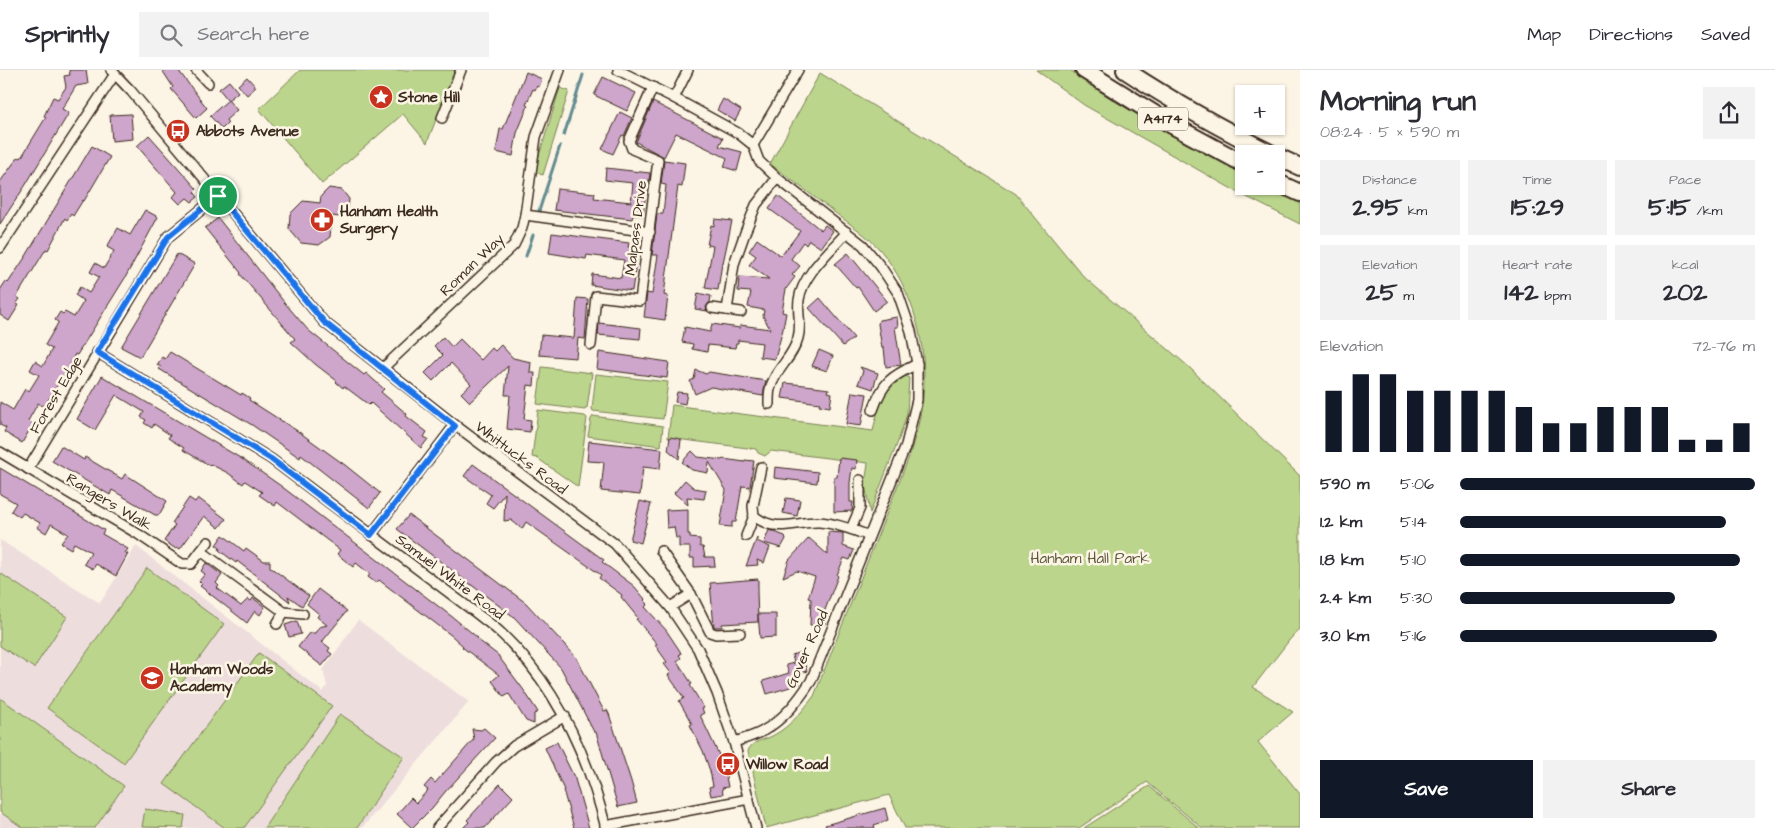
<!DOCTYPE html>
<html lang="en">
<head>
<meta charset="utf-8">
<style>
	:root { --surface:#fff; --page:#f2f2f3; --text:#2b2b33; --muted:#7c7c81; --line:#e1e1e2; --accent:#111827 }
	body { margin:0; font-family:"Architects Daughter",sans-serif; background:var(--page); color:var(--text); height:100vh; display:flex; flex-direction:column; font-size:19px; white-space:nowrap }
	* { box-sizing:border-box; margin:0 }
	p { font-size:16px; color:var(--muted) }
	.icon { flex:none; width:28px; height:28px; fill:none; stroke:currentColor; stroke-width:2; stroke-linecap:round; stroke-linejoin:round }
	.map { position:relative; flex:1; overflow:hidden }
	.panel { display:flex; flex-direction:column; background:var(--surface); width:475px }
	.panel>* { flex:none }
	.tools { position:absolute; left:1235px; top:15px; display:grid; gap:10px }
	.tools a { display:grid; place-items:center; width:50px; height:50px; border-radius:0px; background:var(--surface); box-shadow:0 1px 4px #0004; font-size:25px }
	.pin { position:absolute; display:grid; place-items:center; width:42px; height:42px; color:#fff; margin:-21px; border:2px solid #fff; border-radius:50%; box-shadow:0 1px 5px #0007 }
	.round { display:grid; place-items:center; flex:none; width:52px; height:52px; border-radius:0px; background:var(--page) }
	.head { display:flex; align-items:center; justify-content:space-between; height:85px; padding:0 20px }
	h1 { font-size:28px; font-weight:800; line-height:38px }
	.figures { display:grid; grid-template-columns:repeat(3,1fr); gap:8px; height:85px; padding:5px 20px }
	.figures div { display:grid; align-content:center; border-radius:0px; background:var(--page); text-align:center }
	.figures b { font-size:25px; font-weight:800 }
	.figures small { font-size:14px; font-weight:400 }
	.figures p { font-size:14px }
	.chart { height:140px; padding:10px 20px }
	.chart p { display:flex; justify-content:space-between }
	.chart svg { width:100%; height:90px; margin-top:5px; stroke:var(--accent); stroke-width:6 }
	.button { display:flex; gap:10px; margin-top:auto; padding:10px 20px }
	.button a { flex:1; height:58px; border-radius:0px; background:var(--accent); color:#fff; font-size:20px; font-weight:800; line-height:58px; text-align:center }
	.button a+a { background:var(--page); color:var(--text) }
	ul { padding:0 20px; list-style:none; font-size:16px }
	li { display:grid; grid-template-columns:80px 60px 1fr; align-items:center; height:38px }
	li i { height:12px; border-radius:6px; background:var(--accent) }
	header { display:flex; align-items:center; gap:30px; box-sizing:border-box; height:70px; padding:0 25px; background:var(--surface); border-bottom:1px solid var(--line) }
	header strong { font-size:24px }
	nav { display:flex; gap:28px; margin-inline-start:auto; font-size:18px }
	.search { width:350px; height:45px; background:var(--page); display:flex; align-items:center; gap:12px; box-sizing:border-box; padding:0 18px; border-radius:0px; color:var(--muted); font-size:19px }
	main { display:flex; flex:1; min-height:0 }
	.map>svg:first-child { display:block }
</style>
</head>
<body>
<header>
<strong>Sprintly</strong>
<div class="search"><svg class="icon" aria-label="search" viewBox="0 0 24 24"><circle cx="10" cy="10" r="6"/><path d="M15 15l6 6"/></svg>Search here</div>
<nav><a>Map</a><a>Directions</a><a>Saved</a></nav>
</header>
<main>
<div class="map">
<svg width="1300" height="758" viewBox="0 0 1300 758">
	<rect width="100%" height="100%" fill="#fcf5e5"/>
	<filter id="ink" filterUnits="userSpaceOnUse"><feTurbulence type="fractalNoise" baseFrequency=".02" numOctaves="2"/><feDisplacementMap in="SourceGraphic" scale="10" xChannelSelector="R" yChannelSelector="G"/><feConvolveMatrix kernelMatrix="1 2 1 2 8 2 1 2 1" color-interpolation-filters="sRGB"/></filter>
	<g filter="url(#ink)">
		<path fill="#edd" d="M0,470L100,533L136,476L323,622L327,616L323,600L358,550L469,632L362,758H0Z"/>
		<g fill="#bbd58c" stroke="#7b8055">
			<path d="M300,0H455L427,73L403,44L322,114L259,39Z"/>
			<path d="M1036,0H1070L1116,32L1244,104V116H1266L1300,131V154L1239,123L1084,35Z"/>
			<path d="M820,3L1016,124L1084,207L1189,297L1300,406V560L1291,568L1253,617L1293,642L1258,672L1300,724V758H1202L1147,712L1079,758H905L889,725L766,758L748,681C752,670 766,670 774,665C791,656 803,640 814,626L909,387C915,367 921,348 923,327C928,277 914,221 881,181C868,166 850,154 834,142C813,126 792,110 770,94Z"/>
			<path d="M560,18L569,21L543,105L534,102Z"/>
			<path d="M542,297L592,303L587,338H586L585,340L537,334Z"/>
			<path d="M596,304L668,312L663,349L593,341L592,339Z"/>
			<path d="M903,306H906L909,308L907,344L899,369L870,443L865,414L868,393L771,381L765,386L758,383L756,379L668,368L672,335L873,361C879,334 882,324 903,306Z"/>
			<path d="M538,340L585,346L587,348L578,417L537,388L532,387Z"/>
			<path d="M593,346L663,356L661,376L588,366L591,349Z"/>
			<path d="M147,498L224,554L124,693L47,638Z"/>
			<path d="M0,503L67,547L34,598L0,576Z"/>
			<path d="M259,583L332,636L244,758H225L164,714Z"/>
			<path d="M0,628L124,716L95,758H23L0,742Z"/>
			<path d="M340,644L404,687L357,758H264Z"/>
			<path d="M1149,716L1199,758H1084Z"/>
			<path d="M145,739L185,745L183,758L142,757Z"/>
		</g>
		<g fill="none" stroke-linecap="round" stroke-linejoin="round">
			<g stroke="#638b90" stroke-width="3">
				<path d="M564,65L583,5"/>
				<path d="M538,144L560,76"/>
				<path d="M526,186L533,165"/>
			</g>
		</g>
		<g fill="#cea5cb" stroke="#3b2a1e">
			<path d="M69,0H86L88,14L76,16L62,39L69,43L25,116L0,154V112L18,87L21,88L46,47L44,46L53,27L58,29L66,17L64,6L70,5Z"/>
			<path d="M162,0H178L207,38L196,48L171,19L173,17Z"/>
			<path d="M526,2L542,9L539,17L537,16L535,20L533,19L526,35L528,36L517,63L513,86L496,82L500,59H503Z"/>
			<path d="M247,7L256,17L247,25L238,15Z"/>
			<path d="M603,7L636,23L627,41L594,25Z"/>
			<path d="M229,11L238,22L228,30L219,19Z"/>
			<path d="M723,29L741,40L735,51L717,40Z"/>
			<path d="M228,30L237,40L226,50L228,53L222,59L210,46Z"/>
			<path d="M653,32L723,68L719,76L742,82L737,101L724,97L727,88L676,63L664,87L636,72Z"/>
			<path d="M620,42L632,48L624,66L622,65L613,84L602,79Z"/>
			<path d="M131,44L133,69L112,71L110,45Z"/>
			<path d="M149,65L197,119L194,122L198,127L192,132L187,128L180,134L173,127L177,122L137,76Z"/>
			<path d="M92,76L110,87L84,131L83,130L73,146L71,144L67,150L65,148L48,180L46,179L19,223L17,227L20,229L16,234L19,235L9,251L0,245V220L6,211L8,213L26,186Z"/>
			<path d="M664,90L685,93L682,117L678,116L664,225L668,226L665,250L644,247L647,223L652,224L658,185H652L657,144H663L666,115L661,114Z"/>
			<path d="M606,98L650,103L649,112H647L643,146L633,145L632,149L554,140L557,119L595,123L594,128L631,132L633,113L605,110Z"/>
			<path d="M329,118L342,120L349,129L348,140L339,147L332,146L330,167L319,175L301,173L289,159L290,144L303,131L320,133L321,126Z"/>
			<path d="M778,126L821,160L825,155L833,161L821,178L809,170L806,175L803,172L791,189L800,196L792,205L795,207L786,219L782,242L786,243L783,259L775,289L760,287L762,273L738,270V273H736L735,278L708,275L707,282L692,279L693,274L682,272L685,257L710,262L712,254L740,258V255L770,259L763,246L764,240L748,237L751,222L738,221L739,207L769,209L749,195L756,186L749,181L757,169L781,186L800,161L769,139Z"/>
			<path d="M145,140L158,147L125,208L77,285L75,284L62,312L60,311L44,337L38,333L28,351L33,354L22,373L4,362L6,358L0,355V332L13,340L25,319L29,321L39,305L30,300L35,291L43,296L52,279L45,275L58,253V252L55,250L60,242L63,244L65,242L74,247L84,231L75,225L80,217L89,223L99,207L90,202L95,193L104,198L114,181L107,177L118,158L130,165Z"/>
			<path d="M218,148L284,232L308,260L364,305L366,303L384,319L381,322L407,344L406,346L427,362L424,367L428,369L421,378L371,333L369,335L344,316L343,318L336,312L337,311L315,294L291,272L295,269L240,204L241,203L205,158Z"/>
			<path d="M715,149L732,151L723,193H722L718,220L705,218L713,176L707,175L711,155L714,156Z"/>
			<path d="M552,163L629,173L628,177L638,179L632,221L591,215L592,204L621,208L624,190L587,185L586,189L549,183Z"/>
			<path d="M848,183L887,231L874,241L858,217L856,218L835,194Z"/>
			<path d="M177,184L195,194L140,287L121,277Z"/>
			<path d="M698,223L711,226L710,232L706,237L707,241L695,239Z"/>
			<path d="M577,228L588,229L585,269L578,268L576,288L539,285L541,265L574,268Z"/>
			<path d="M820,228L854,268L843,276L809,238Z"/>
			<path d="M897,247L898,257H895L901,295L886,297L884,278H882L878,254L879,250Z"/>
			<path d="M599,253L641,258L640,269L598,265Z"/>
			<path d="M443,267L452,277L460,269L481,290L492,278L495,281L501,275L513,288L531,292L530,303H535L534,316L528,315L524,349L531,350L530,362L507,359L510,325H505L508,296L470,332L461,323L471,314L451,293L433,311L425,303L443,285L434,276Z"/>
			<path d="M819,280L833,286L827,301L812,296Z"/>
			<path d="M170,282L241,325L242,323L250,328L249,330L299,362L345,395L380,423L369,438L301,385L300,388L252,355L159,299L161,297L157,295L162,287L165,289Z"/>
			<path d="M599,282L669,292L667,308L597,299Z"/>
			<path d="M860,297L878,303L873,319L858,314L863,301Z"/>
			<path d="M696,300L706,304L709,302L766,311L763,326L711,317L695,324L690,311L694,309Z"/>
			<path d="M102,306L242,389L281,416L455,549L478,568L477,569L499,586V587L523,619L538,642L534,644V654L526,651L509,624L504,627L492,611L499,605L462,577L463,576L452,566L379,510L376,513L368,507L370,504L356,493L353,497L337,484L340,480L277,432L275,436L259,425L262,422L245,411L243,414L228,403L210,394L209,395L183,380L184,378L168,368L170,365L154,354L152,358L144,353L146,350L141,347L144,342L116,325L95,360L77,349Z"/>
			<path d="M785,313L814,316V317L829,319L828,322L832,323L830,337L819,335L820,333L782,328Z"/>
			<path d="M677,322L687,323L685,334L675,332Z"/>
			<path d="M852,322L867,324L861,356L846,354Z"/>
			<path d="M670,367L681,369L679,389L668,380Z"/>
			<path d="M589,371L662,379L660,399L643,397L640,425L601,421L604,392L587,391Z"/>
			<path d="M61,376L84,390L85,387L122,409L125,404L167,431L159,445H155L112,420L110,425L52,391Z"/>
			<path d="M692,381L698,387L722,390L723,389L745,392V390L754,391L750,417L742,416L736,452H732V457L720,456L726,420L709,392L708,403L692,400L682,392Z"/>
			<path d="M839,388L857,390L856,399L852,398L850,413V432H853L852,441L834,442V407H837Z"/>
			<path d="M473,394L604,490L602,492L634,516L645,529L644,530L648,534L645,537L666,560L680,581L681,584L679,585L681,588L677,591L692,614L690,615L704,638L702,639L704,643L700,645L720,687L722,686L728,717L722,718L723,724L711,726L709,717L713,716L710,701L703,681L690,655L692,654L679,631L684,628L668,605L671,603L664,594L667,592L655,575L657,574L636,549L638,548L621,527L622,525L599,508L601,505L526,452L522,459L511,450L504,451L505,423L493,438L486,433L491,425L464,406Z"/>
			<path d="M775,397L818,402L817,413L774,408Z"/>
			<path d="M0,398L104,460L102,464L128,479L125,483L128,484L116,506L96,494L93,499L84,494L91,482L74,473L71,479L61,473L68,464L51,454L46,463L37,457L40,453L23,443L20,447L11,441L16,433L0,424Z"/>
			<path d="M685,410L694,418L706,420L704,429L687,427L688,435L674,423Z"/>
			<path d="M189,428L195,432L198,428L226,449L219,458L204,446L180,479L177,477L176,479L164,471L175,455L172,453Z"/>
			<path d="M786,428L800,430L797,446L783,443Z"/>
			<path d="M640,431L651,434L641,473L630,470Z"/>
			<path d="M688,439V464H690V468L700,469V477H703L705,487H714L715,496L694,497V488H690V477H679V468H676L674,457L667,458L666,440Z"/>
			<path d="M409,445L526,533L576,587L604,641L607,640L609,644L631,711L637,733L618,737L596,662H594L561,598L514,547L397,459Z"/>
			<path d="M769,460L785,466L786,469L781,478L764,473Z"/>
			<path d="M828,462L843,463V476L854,480L850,490L844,488L837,505L838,506L825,540V554H821V556L810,555L811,529L808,528L815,507L797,501L783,507L789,490L809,468L828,485Z"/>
			<path d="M223,465L244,481L246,478L264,491H270V497L309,526L302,536L288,526L290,532L237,491L236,493L219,480L220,478L216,475Z"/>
			<path d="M757,468V471L770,477L764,493L757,490L758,495L746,496Z"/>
			<path d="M206,493L222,505L216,513L219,516L217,518L241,536L248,529L251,531L253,528L265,537L260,545L255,541L247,553L200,516L202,514L199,511L205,504L201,501Z"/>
			<path d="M758,509V520H757L758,552L722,554V557H714L710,513Z"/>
			<path d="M318,519L347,541L322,572L330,578L328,581L332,584L322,596L298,577L309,563H315L319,557L327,555L317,547L319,544L307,534Z"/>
			<path d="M758,544H776V567L760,568Z"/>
			<path d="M297,551L301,564L289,567L285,555Z"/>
			<path d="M801,582L807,601L797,604L800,614L767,624L763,611L789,603L786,595L794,593L792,585Z"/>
			<path d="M484,658L495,668L445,722L432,738L412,758L397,744L411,728L416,733L428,720L424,717L431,709L435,713L474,669L472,659L481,660Z"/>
			<path d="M557,672L575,709L589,758H574L563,720H564L545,678Z"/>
			<path d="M500,714L513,727L485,758H463L469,752L467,750Z"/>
			<path d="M885,738L888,750L874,755L875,758H826L825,755Z"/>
		</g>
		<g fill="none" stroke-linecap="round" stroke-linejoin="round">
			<g stroke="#3b2a1e" stroke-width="12">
				<g id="street">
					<path d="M111,0L131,21L324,252L455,355L615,474L670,537L698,579L717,623L734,672L756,758"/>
					<path d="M196,0L208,13"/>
					<path d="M618,0L674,28L738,63L753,75L759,91L777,108L863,175L881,197L898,223L911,261L917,294V330L906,375L811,611C798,631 784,649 763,661C755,666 743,669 734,672"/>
					<path d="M674,28L688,0"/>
					<path d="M442,48L461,0"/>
					<path d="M753,75L798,0"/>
					<path d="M525,145L650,162"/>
					<path d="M0,178L115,4"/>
					<path d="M712,238L741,242"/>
					<path d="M727,240L734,194L746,160L756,135L777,108"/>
					<path d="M591,275L596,226L640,231L658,90L632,79L629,71L653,17"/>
					<path d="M97,282L271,389L476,543C485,550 495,557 503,565C557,617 588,686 606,758"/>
					<path d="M382,299L514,175L522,158L525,145L536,67L560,0"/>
					<path d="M769,334C769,329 769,323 770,319C775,299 793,288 798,268C802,254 797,243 799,230C802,205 831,180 847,162"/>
					<path d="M873,340C883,312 890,307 917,294"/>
					<path d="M0,382L138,464L182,494H191L208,472"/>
					<path d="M761,397L753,436L754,446C777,464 796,451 819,452C836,453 854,460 869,466"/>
					<path d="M28,399L168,167L218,126"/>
					<path d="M851,459L860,438V410"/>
					<path d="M371,465L455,355"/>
					<path d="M746,466L754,446"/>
					<path d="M201,481L284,542L303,544"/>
					<path d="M661,481L691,524L710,562L716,564L740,563"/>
					<path d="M670,537L691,524"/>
					<path d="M277,554L284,542"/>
					<path d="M605,756L749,729"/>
					<path d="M437,758L496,692L514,676L565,646"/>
				</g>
			</g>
			<g stroke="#3b2a1e" stroke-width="20">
				<g id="highway">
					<path d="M1084,0L1172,55L1244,94"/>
					<path d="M1125,0C1172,31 1222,59 1272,84"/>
					<path d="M1276,86L1300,97"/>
					<path d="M1276,112L1300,123"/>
				</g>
			</g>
			<use href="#street" stroke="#fcf5e5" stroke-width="9"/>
			<use href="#highway" stroke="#fcf5e5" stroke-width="16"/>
		</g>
	</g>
	<g fill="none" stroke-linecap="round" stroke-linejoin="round" filter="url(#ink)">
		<g stroke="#fff" stroke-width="10">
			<path id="route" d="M218,126L324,252L455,356L371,465L271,389L97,282L168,167Z"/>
		</g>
		<use href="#route" stroke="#1a73e8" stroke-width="6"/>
	</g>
	<defs>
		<g id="sight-disc" transform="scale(1.25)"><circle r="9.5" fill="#c8321e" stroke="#fcf5e5"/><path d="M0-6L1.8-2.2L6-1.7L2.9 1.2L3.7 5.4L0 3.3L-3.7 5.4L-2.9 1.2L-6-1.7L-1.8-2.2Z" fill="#fff"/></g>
		<g id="bus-disc" transform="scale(1.25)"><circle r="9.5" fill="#c8321e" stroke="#fcf5e5"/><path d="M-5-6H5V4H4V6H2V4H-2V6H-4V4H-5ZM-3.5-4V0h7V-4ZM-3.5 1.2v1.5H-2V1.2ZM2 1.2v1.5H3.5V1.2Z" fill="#fff"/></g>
		<g id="pharmacy-disc" transform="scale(1.25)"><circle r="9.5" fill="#c8321e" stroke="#fcf5e5"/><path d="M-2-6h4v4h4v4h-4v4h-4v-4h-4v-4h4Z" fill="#fff"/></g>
		<g id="school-disc" transform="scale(1.25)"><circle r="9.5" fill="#c8321e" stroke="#fcf5e5"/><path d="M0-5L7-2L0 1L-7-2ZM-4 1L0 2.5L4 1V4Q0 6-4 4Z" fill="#fff"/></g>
	</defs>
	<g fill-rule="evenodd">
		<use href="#sight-disc" x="381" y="27"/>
		<use href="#bus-disc" x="178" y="61"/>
		<use href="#pharmacy-disc" x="322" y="150"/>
		<use href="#school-disc" x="152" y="608"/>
		<use href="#bus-disc" x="728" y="694"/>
	</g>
	<g text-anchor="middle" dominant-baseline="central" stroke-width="5" stroke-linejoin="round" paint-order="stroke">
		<rect fill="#fcf5e5" stroke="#75675a" stroke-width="1" x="1138" y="37.5" width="50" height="23" rx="4"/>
		<g font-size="14" font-weight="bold" fill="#3b2a1e">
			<text x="1163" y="49">A4174</text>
		</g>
		<g font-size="15" font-weight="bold" fill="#3b2a1e" stroke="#fcf5e5" text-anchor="start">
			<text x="398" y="27">Stone Hill</text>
			<text x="196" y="61">Abbots Avenue</text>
			<text x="340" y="141">Hanham Health<tspan x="340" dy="17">Surgery</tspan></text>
			<text x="170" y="599">Hanham Woods<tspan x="170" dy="17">Academy</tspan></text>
			<text x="746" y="694">Willow Road</text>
		</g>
		<g font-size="15" fill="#3b2a1e" stroke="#fcf5e5">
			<text transform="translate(636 158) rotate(-83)">Malpass Drive</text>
			<text transform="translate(472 195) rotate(-44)">Roman Way</text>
			<text transform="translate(56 325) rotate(-59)">Forest Edge</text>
			<text transform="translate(521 388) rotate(37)">Whittucks Road</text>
			<text transform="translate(109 432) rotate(31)">Rangers Walk</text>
			<text transform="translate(450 507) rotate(37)">Samuel White Road</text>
			<text transform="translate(807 579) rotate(-66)">Gover Road</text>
		</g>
		<g font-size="15" fill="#5b553a" stroke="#fcf5e5">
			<text x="1090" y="488">Hanham Hall Park</text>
		</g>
	</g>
</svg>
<div class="tools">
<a>+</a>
<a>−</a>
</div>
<div class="pin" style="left:218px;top:126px;background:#1e9e55"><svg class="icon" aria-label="arrive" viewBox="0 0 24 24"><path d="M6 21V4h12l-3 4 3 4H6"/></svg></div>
</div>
<section class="panel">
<div class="head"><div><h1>Morning run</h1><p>08:24 · 5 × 590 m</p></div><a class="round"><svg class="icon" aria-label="share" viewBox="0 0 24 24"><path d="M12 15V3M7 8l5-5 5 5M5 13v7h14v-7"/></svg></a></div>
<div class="figures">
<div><p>Distance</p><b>2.95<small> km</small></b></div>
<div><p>Time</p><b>15:29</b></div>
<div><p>Pace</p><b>5:15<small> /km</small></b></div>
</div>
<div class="figures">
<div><p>Elevation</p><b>25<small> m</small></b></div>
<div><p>Heart rate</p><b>142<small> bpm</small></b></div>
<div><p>kcal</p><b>202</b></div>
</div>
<div class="chart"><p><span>Elevation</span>72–76 m</p>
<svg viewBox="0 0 160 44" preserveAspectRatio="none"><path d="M5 44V14M15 44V6M25 44V6M35 44V14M45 44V14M55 44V14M65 44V14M75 44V22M85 44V30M95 44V30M105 44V22M115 44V22M125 44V22M135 44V38M145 44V38M155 44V30"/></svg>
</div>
<ul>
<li><b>590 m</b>5:06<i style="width:100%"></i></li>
<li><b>1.2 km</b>5:14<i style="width:90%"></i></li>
<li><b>1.8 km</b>5:10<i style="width:95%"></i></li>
<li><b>2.4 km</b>5:30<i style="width:73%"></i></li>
<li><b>3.0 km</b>5:16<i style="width:87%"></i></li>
</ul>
<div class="button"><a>Save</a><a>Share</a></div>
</section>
</main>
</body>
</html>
